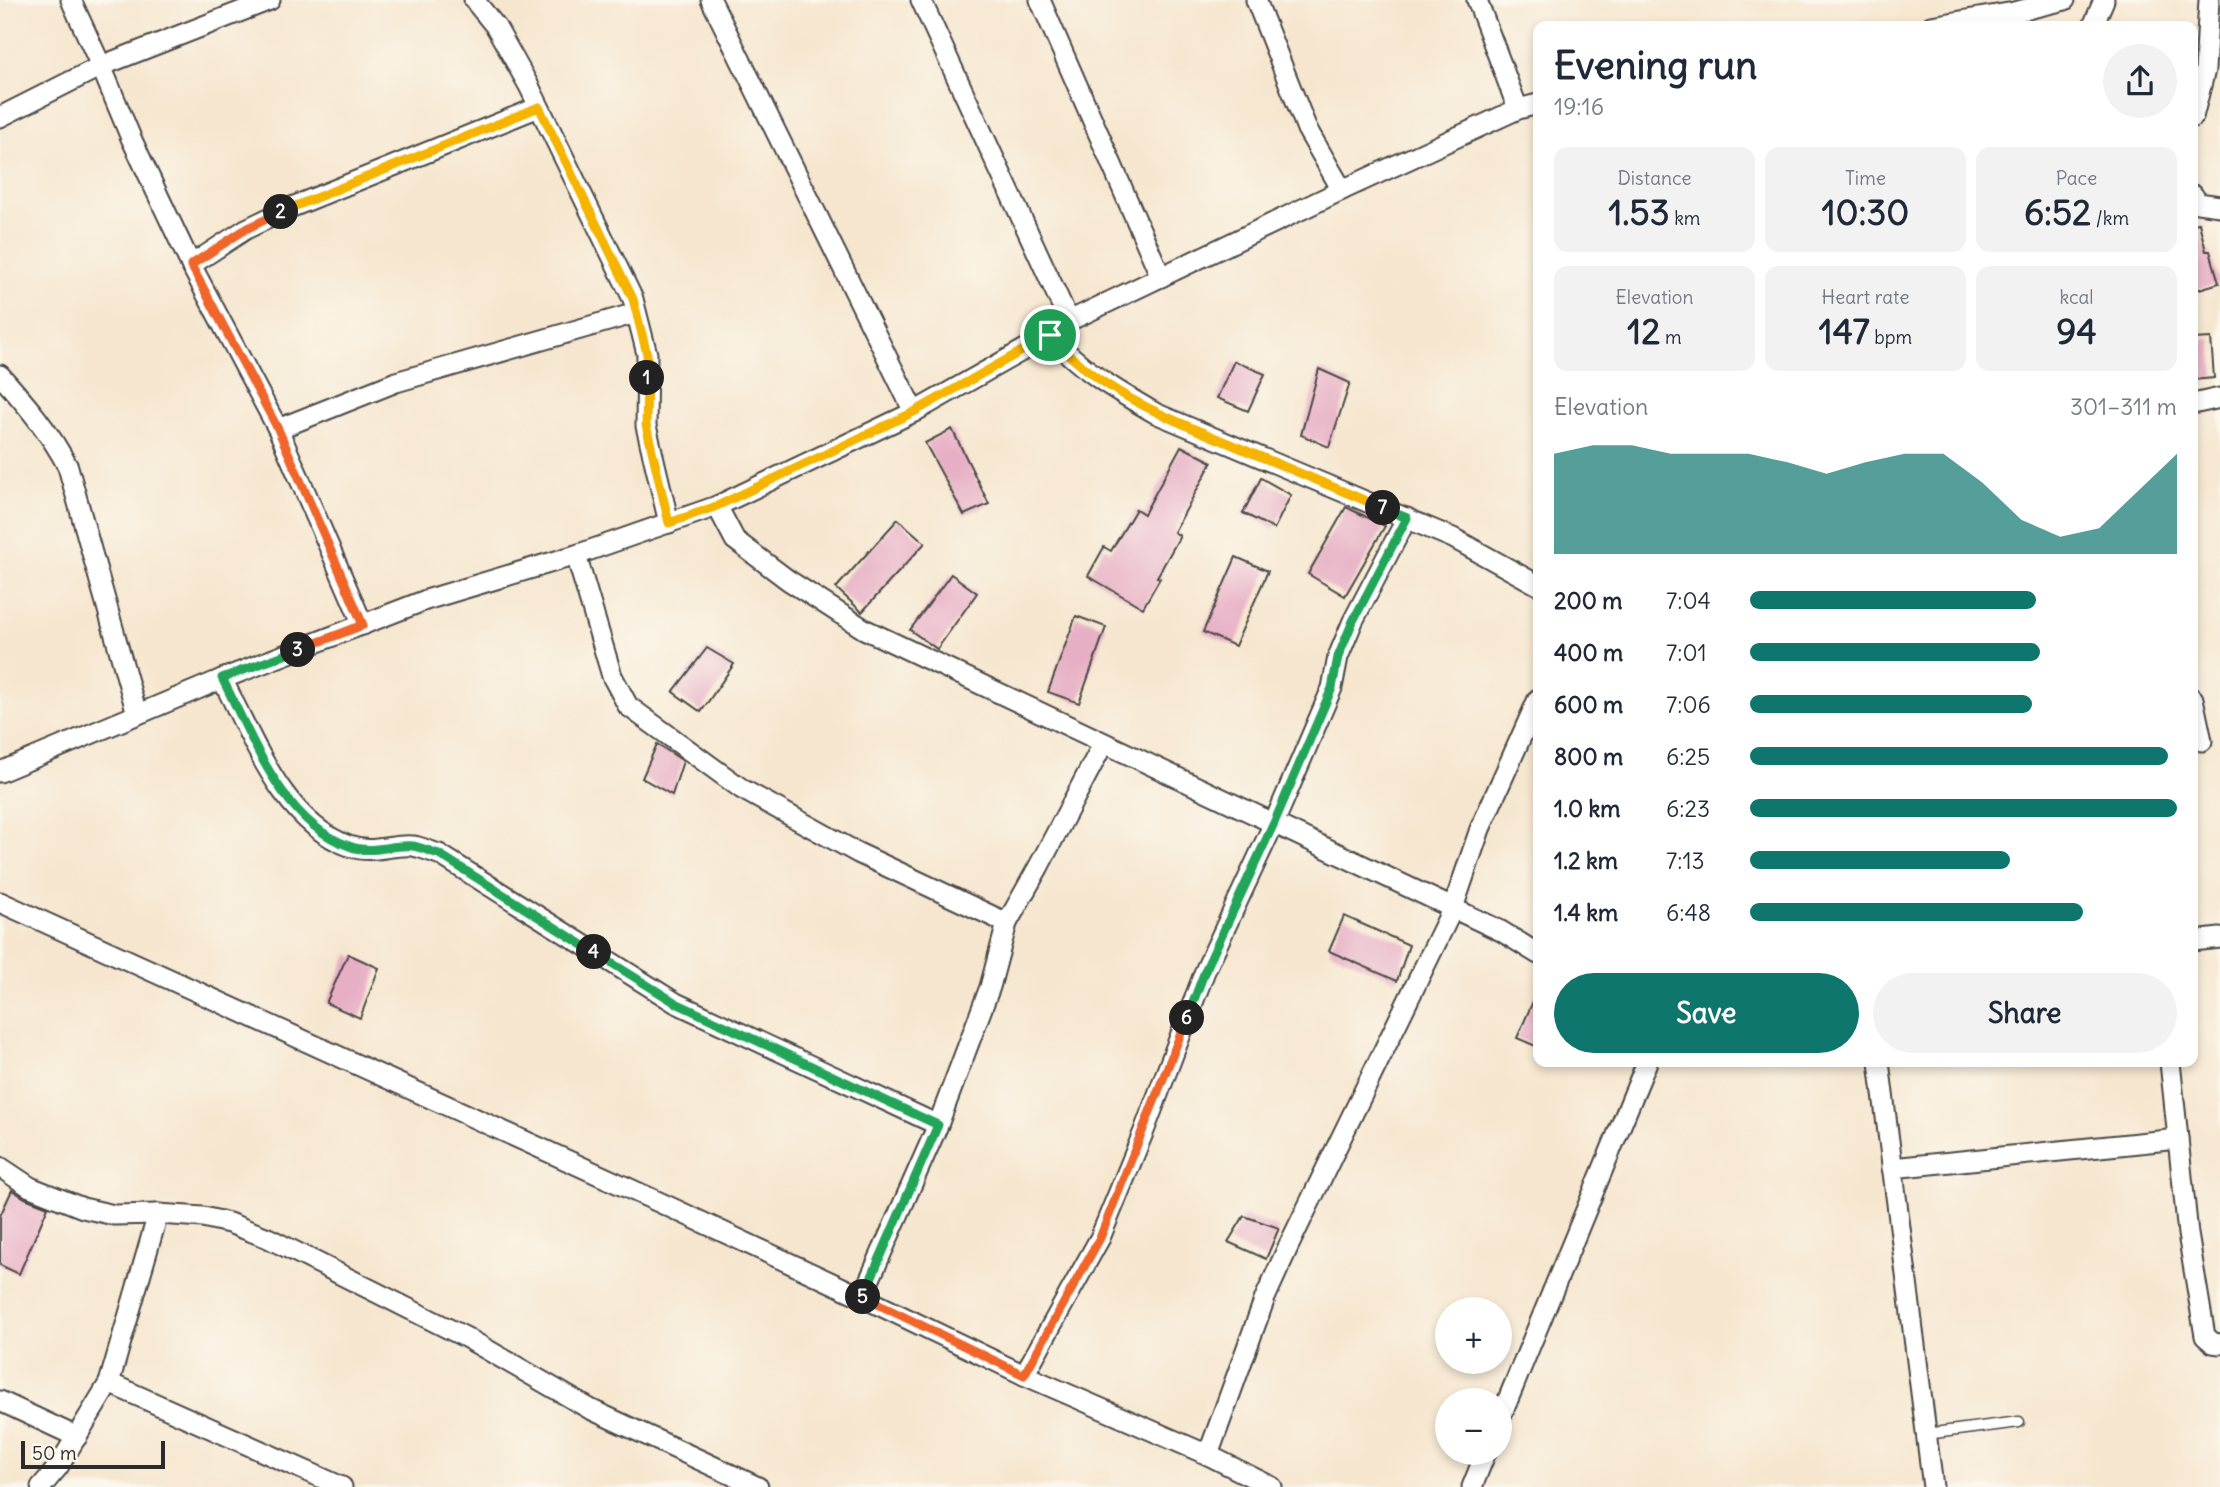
<!DOCTYPE html>
<html lang="en">
<head>
<meta charset="utf-8">
<style>
	:root { --surface:#fff; --page:#f2f2f3; --text:#1f2937; --muted:#747a83; --accent:#0f766e }
	body { margin:0; font-family:Delius,sans-serif; background:var(--page); color:var(--text); height:100vh; display:flex; flex-direction:column; font-size:26px; white-space:nowrap }
	* { box-sizing:border-box; margin:0 }
	p { font-size:23px; color:var(--muted) }
	.icon { flex:none; width:38px; height:38px; fill:none; stroke:currentColor; stroke-width:2; stroke-linecap:round; stroke-linejoin:round }
	.map { position:relative; flex:1; overflow:hidden }
	.drawer { position:absolute; left:1533px; top:21px; width:665px; height:1046px; display:flex; flex-direction:column; background:var(--surface); border-radius:14px; box-shadow:0 4px 10px #0003 }
	.drawer>* { flex:none }
	.tools { position:absolute; left:1435px; top:1297px; display:grid; gap:14px }
	.tools a { display:grid; place-items:center; width:77px; height:77px; border-radius:50%; background:var(--surface); box-shadow:0 4px 10px #0003; font-size:35px }
	.scale { position:absolute; left:21px; bottom:18px; width:144px; box-sizing:border-box; padding-left:7px; border:4px solid #2b2b2b; border-top:0; font-size:19px; line-height:24px; white-space:nowrap; color:#2b2b2b; -webkit-text-stroke:5px #fbf7ec; paint-order:stroke }
	.pin { position:absolute; display:grid; place-items:center; width:60px; height:60px; color:#fff; margin:-30px; border:4px solid #fff; border-radius:50%; box-shadow:0 2px 7px #0007 }
	.km { position:absolute; width:35px; height:35px; margin:-18px; border-radius:50%; background:#222; color:#fff; font-size:19px; line-height:35px; text-align:center }
	.round { display:grid; place-items:center; flex:none; width:74px; height:74px; border-radius:37px; background:var(--page) }
	.headline { display:flex; align-items:center; justify-content:space-between; height:119px; padding:0 21px }
	h1 { font-size:38px; font-weight:700; line-height:52px }
	.metrics { display:grid; grid-template-columns:repeat(3,1fr); gap:10px; height:119px; padding:7px 21px }
	.metrics div { display:grid; align-content:center; border-radius:14px; background:var(--page); text-align:center }
	.metrics b { font-size:35px; font-weight:700 }
	.metrics small { font-size:19px; font-weight:400 }
	.metrics p { font-size:19px }
	.chart { height:196px; padding:14px 21px }
	.chart p { display:flex; justify-content:space-between }
	.chart svg { width:100%; height:126px; margin-top:7px; fill:var(--accent); opacity:.7 }
	.action { display:flex; gap:14px; margin-top:auto; padding:14px 21px }
	.action a { flex:1; height:80px; border-radius:42px; background:var(--accent); color:#fff; font-size:28px; font-weight:700; line-height:80px; text-align:center }
	.action a+a { background:var(--page); color:var(--text) }
	ul { padding:0 21px; list-style:none; font-size:23px }
	li { display:grid; grid-template-columns:112px 84px 1fr; align-items:center; height:52px }
	li i { height:18px; border-radius:9px; background:var(--accent) }
	.map>svg:first-child { display:block }
</style>
</head>
<body>
<div class="map">
<svg width="2220" height="1487" viewBox="0 0 2220 1487">
	<rect width="100%" height="100%" fill="#fbf7ec"/>
	<filter id="ink" filterUnits="userSpaceOnUse"><feTurbulence type="fractalNoise" baseFrequency=".0143" numOctaves="2"/><feDisplacementMap in="SourceGraphic" scale="14" xChannelSelector="R" yChannelSelector="G"/><feConvolveMatrix kernelMatrix="1 2 1 2 8 2 1 2 1" color-interpolation-filters="sRGB"/></filter>
	<filter id="wash" filterUnits="userSpaceOnUse"><feTurbulence type="fractalNoise" baseFrequency=".00686" numOctaves="4" result="noise"/><feDisplacementMap in="SourceGraphic" scale="28" xChannelSelector="R" yChannelSelector="G"/><feGaussianBlur stdDeviation="1.57" result="paint"/><feColorMatrix in="noise" values="0 0 0 0 0 0 0 0 0 0 0 0 0 0 0 0 0 1.4 0 .05"/><feComposite in="paint" operator="in"/></filter>
	<g filter="url(#wash)">
		<rect width="100%" height="100%" fill="#f6e6cf"/>
		<g id="blocks">
			<g fill="#e7afc5">
				<path d="M2199,223L2206,251H2210L2219,283L2193,291V224Z"/>
				<path d="M2211,338L2214,378L2193,380V339Z"/>
				<path d="M1234,361L1265,374L1248,411L1217,398Z"/>
				<path d="M1319,369L1350,383L1329,447L1301,435Z"/>
				<path d="M952,429L989,504L964,515L925,443Z"/>
				<path d="M1181,446L1212,462L1174,532L1180,536L1157,577L1160,578L1143,608L1088,576L1104,547L1111,551L1136,509L1144,514Z"/>
				<path d="M1261,478L1291,495L1274,529L1243,513Z"/>
				<path d="M1346,507L1385,526L1345,596L1308,574Z"/>
				<path d="M898,519L925,543L862,612L836,588Z"/>
				<path d="M1236,557L1268,571L1235,646L1203,632Z"/>
				<path d="M951,574L977,593L937,649L910,630Z"/>
				<path d="M1076,616L1106,627L1079,703L1048,692Z"/>
				<path d="M707,648L734,664L701,712L673,692Z"/>
				<path d="M657,744L683,761L672,795L642,778Z"/>
				<path d="M1344,916L1409,945L1397,981L1329,951Z"/>
				<path d="M348,954L379,968L360,1018L326,1003Z"/>
				<path d="M1538,990V1047L1517,1038Z"/>
				<path d="M12,1190L25,1198L48,1207L19,1274L0,1265V1216Z"/>
				<path d="M1244,1216L1279,1228L1266,1259L1228,1242Z"/>
			</g>
		</g>
	</g>
	<g filter="url(#ink)">
		<use href="#blocks" fill-opacity="0" stroke="#494744" stroke-width="2"/>
		<g fill="none" stroke-linecap="round" stroke-linejoin="round">
			<g stroke="#494744" stroke-width="13">
				<path id="service" d="M1926,1434L2019,1422"/>
			</g>
			<g stroke="#494744" stroke-width="23">
				<g id="minor">
					<path d="M71,0L101,66L131,138L191,265L278,429L363,625"/>
					<path d="M474,0L496,27L529,86L633,299L647,354L646,426L669,523"/>
					<path d="M711,0L914,412"/>
					<path d="M921,0L1069,321"/>
					<path d="M1040,0L1161,277"/>
					<path d="M1256,0L1307,129L1342,190"/>
					<path d="M1477,0L1518,109"/>
					<path d="M1931,26L2014,12L2065,0"/>
					<path d="M2093,26L2104,0"/>
					<path d="M0,117L101,66L270,0"/>
					<path d="M2193,117L2205,70L2209,0"/>
					<path d="M2193,195L2198,203L2220,206"/>
					<path d="M191,265L246,229L292,207L539,107"/>
					<path d="M1050,335C1079,369 1117,391 1155,413L1453,538L1538,585"/>
					<path d="M0,375C26,404 50,432 68,467L137,714"/>
					<path d="M2193,404L2220,398"/>
					<path d="M278,429L396,382L636,313"/>
					<path d="M717,506L735,540L788,580L864,629L1501,931L1538,954"/>
					<path d="M576,555L612,676L628,706L742,789L858,853L1007,923"/>
					<path d="M222,679C252,736 283,823 349,846C373,855 390,844 413,846C421,847 431,852 439,854L676,1003L938,1125"/>
					<path d="M2193,699L2202,741"/>
					<path d="M0,772L222,679L426,600L576,555L717,506L914,412L1050,335L1069,321L1342,190L1518,109L1538,104"/>
					<path d="M0,902L674,1209L862,1297L1024,1375L1208,1455L1272,1487"/>
					<path d="M2193,941L2220,938"/>
					<path d="M1879,1062L1933,1487"/>
					<path d="M2170,1062L2188,1234L2205,1336L2213,1343L2220,1344"/>
					<path d="M0,1167L30,1187L83,1208L114,1215L158,1214L203,1217L229,1223L268,1238L467,1338L590,1409L758,1487"/>
					<path d="M1892,1168L2178,1139"/>
					<path d="M862,1297L938,1125L990,987L1007,923L1039,866L1103,744"/>
					<path d="M1024,1375L1100,1238L1144,1131L1205,971L1274,823L1332,688L1338,657L1353,621L1407,518"/>
					<path d="M109,1383L342,1487"/>
					<path d="M0,1401L77,1437"/>
					<path d="M1500,1419L1647,1062"/>
					<path d="M1208,1455L1265,1298L1289,1245L1453,908L1480,829L1538,699"/>
					<path d="M41,1487L58,1467L109,1383L158,1214"/>
					<path d="M1472,1487L1486,1452"/>
				</g>
			</g>
			<use href="#service" stroke="#fff" stroke-width="10"/>
			<use href="#minor" stroke="#fff" stroke-width="19"/>
		</g>
	</g>
	<g fill="none" stroke-linecap="round" stroke-linejoin="round" filter="url(#ink)">
		<g stroke="#fff" stroke-width="14">
			<path id="split-1" d="M647,378L646,425L669,523L717,506L914,412L1050,335"/>
		</g>
		<g stroke="#fff" stroke-width="14">
			<path id="split-2" d="M281,212L539,107L633,299L647,354V378"/>
		</g>
		<g stroke="#fff" stroke-width="14">
			<path id="split-3" d="M281,212L246,229L191,265L278,429L363,625L298,650"/>
		</g>
		<g stroke="#fff" stroke-width="14">
			<path id="split-4" d="M298,650L222,678C252,736 282,823 349,846C372,855 390,844 413,846C421,847 430,852 439,854L594,952"/>
		</g>
		<g stroke="#fff" stroke-width="14">
			<path id="split-5" d="M594,952L676,1003L938,1125L863,1297"/>
		</g>
		<g stroke="#fff" stroke-width="14">
			<path id="split-6" d="M863,1297L1024,1375L1100,1238L1187,1018"/>
		</g>
		<g stroke="#fff" stroke-width="14">
			<path id="split-7" d="M1187,1018L1205,971L1274,823L1332,688L1338,657L1353,621L1407,518L1383,508"/>
		</g>
		<g stroke="#fff" stroke-width="14">
			<path id="split-8" d="M1050,335C1099,393 1172,420 1240,448C1288,468 1335,488 1383,508"/>
		</g>
		<use href="#split-1" stroke="#f5b400" stroke-width="9"/>
		<use href="#split-2" stroke="#f5b400" stroke-width="9"/>
		<use href="#split-3" stroke="#f0652b" stroke-width="9"/>
		<use href="#split-4" stroke="#22a559" stroke-width="9"/>
		<use href="#split-5" stroke="#22a559" stroke-width="9"/>
		<use href="#split-6" stroke="#f0652b" stroke-width="9"/>
		<use href="#split-7" stroke="#22a559" stroke-width="9"/>
		<use href="#split-8" stroke="#f5b400" stroke-width="9"/>
	</g>
</svg>
<div class="tools">
<a>+</a>
<a>−</a>
</div>
<div class="scale">50 m</div>
<div class="pin" style="left:1050px;top:335px;background:#1e9e55"><svg class="icon" aria-label="arrive" viewBox="0 0 24 24"><path d="M6 21V4h12l-3 4 3 4H6"/></svg></div>
<b class="km" style="left:647px;top:378px">1</b>
<b class="km" style="left:281px;top:212px">2</b>
<b class="km" style="left:298px;top:650px">3</b>
<b class="km" style="left:594px;top:952px">4</b>
<b class="km" style="left:863px;top:1297px">5</b>
<b class="km" style="left:1187px;top:1018px">6</b>
<b class="km" style="left:1383px;top:508px">7</b>
<section class="drawer">
<div class="headline"><div><h1>Evening run</h1><p>19:16</p></div><a class="round"><svg class="icon" aria-label="share" viewBox="0 0 24 24"><path d="M12 15V3M7 8l5-5 5 5M5 13v7h14v-7"/></svg></a></div>
<div class="metrics">
<div><p>Distance</p><b>1.53<small> km</small></b></div>
<div><p>Time</p><b>10:30</b></div>
<div><p>Pace</p><b>6:52<small> /km</small></b></div>
</div>
<div class="metrics">
<div><p>Elevation</p><b>12<small> m</small></b></div>
<div><p>Heart rate</p><b>147<small> bpm</small></b></div>
<div><p>kcal</p><b>94</b></div>
</div>
<div class="chart"><p><span>Elevation</span>301–311 m</p>
<svg viewBox="0 0 160 44" preserveAspectRatio="none"><path d="M0 44V9L10 6L20 6L30 9L40 9L50 9L60 12L70 16L80 12L90 9L100 9L110 19L120 32L130 38L140 35L150 22L160 9V44z"/></svg>
</div>
<ul>
<li><b>200 m</b>7:04<i style="width:67%"></i></li>
<li><b>400 m</b>7:01<i style="width:68%"></i></li>
<li><b>600 m</b>7:06<i style="width:66%"></i></li>
<li><b>800 m</b>6:25<i style="width:98%"></i></li>
<li><b>1.0 km</b>6:23<i style="width:100%"></i></li>
<li><b>1.2 km</b>7:13<i style="width:61%"></i></li>
<li><b>1.4 km</b>6:48<i style="width:78%"></i></li>
</ul>
<div class="action"><a>Save</a><a>Share</a></div>
</section>
</div>
</body>
</html>
